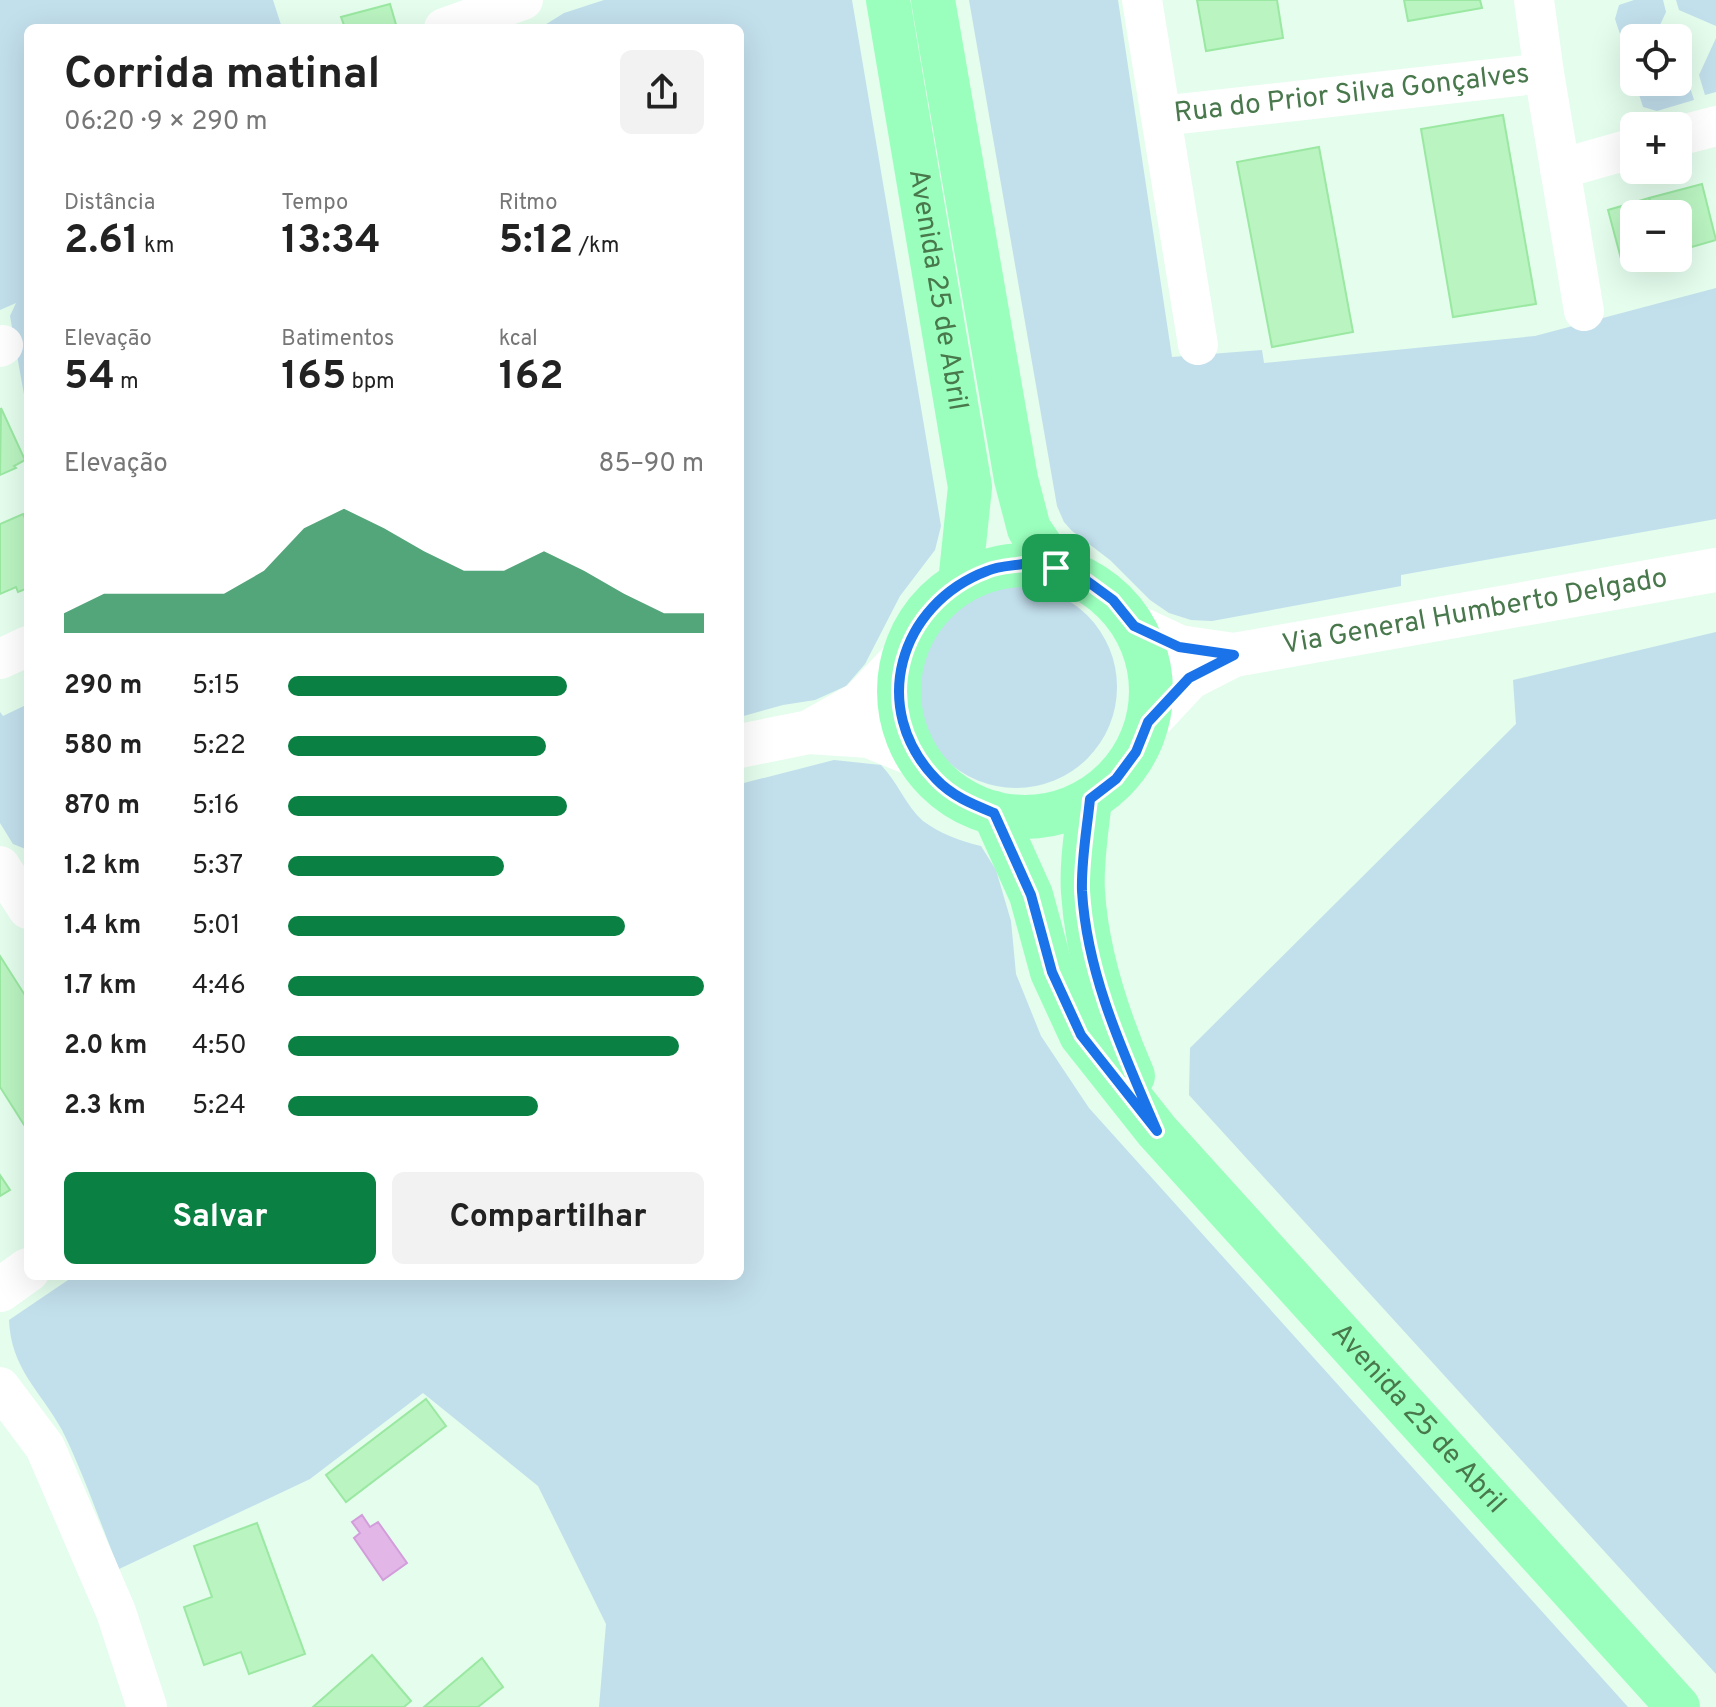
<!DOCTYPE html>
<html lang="pt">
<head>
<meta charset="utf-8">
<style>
	:root { --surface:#fff; --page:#f2f2f2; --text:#222; --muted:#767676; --accent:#0b8043 }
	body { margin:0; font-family:Overpass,sans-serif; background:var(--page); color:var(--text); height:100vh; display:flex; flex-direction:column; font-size:30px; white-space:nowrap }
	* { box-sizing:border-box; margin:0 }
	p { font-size:26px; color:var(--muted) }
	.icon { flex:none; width:44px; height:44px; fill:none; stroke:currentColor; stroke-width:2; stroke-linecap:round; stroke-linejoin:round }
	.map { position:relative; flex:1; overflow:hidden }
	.panel { position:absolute; left:24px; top:24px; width:720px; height:1256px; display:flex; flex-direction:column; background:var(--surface); border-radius:12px; box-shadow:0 8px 32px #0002 }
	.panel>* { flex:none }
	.controls { position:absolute; left:1620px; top:24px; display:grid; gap:16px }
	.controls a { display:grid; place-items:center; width:72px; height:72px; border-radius:12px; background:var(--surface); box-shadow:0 8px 32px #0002; font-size:40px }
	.pin { position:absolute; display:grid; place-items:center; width:68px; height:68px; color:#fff; margin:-34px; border-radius:16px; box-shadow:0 4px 12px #0006 }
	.round { display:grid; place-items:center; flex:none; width:84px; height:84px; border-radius:12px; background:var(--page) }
	.head { display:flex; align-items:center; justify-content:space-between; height:136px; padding:0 40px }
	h1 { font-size:44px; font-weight:700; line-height:60px }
	.metrics { display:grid; grid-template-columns:repeat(3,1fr); gap:12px; height:136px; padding:8px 40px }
	.metrics div { display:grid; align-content:center }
	.metrics b { font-size:40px; font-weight:700 }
	.metrics small { font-size:22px; font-weight:400 }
	.metrics p { font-size:22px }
	.chart { height:224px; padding:16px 40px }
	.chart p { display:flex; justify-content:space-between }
	.chart svg { width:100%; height:144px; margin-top:8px; fill:var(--accent); opacity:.7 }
	.button { display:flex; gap:16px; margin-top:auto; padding:16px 40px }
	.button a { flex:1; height:92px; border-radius:12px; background:var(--accent); color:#fff; font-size:32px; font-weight:700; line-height:92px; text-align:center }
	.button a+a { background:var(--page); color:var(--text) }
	ul { padding:0 40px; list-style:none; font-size:26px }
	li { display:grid; grid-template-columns:128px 96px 1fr; align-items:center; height:60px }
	li i { height:20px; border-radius:10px; background:var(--accent) }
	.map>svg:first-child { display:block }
</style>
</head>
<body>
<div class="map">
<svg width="1716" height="1707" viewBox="0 0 1716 1707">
	<rect width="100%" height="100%" fill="#e4fded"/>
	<g fill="#c2dfec">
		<path d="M0,0H273L282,28H28V417L10,316L16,303L0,310Z"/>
		<path d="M604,0H852L941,526L935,550L900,596L865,664L846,686L815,700L783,705L740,717V28H540L564,13Z"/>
		<path d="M969,0H1118L1172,357L1262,350L1264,363L1535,336L1716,288V519L1401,575V586L1212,621L1191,620L1169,613L1150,600L1110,560L1072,531L1064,522L1057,506Z"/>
		<path d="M1634,0H1663L1666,12L1654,38H1634V53L1627,55L1615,19L1619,5Z"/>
		<path d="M1676,0H1716V26L1679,10Z"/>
		<path d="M1716,38V92L1705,95L1699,75Z"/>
		<path d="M1678,73L1687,78L1694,100L1657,111L1643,107L1635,82H1678Z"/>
		<circle cx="1016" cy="687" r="101"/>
		<path d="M1716,632V1674L1189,1095L1190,1048L1516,724L1513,680Z"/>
		<path d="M28,704V850L13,844L0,823V712L3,716Z"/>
		<path d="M834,760L881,765C897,781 906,806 923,821C939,833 962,842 981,846L996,870L1011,921L1016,974L1041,1036L1089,1108L1628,1707H599L606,1624L538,1486L423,1393L310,1479L119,1569C101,1525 83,1472 62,1430C40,1390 11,1369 9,1320L74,1276H740V784Z"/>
	</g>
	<path fill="#e2b7e8" stroke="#d39ddb" stroke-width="2" d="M362,1515L370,1527L378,1522L407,1563L383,1580L354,1538L360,1533L352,1522Z"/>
	<g fill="#baf4c1" stroke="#9ae8a2" stroke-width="2">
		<path d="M1197,0H1277L1283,38L1206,51Z"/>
		<path d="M1404,0H1480L1482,8L1408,21Z"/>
		<path d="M390,4L397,28H345L341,17Z"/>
		<path d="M1503,115L1536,304L1453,317L1421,129Z"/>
		<path d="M1319,147L1353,332L1272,347L1237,162Z"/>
		<path d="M1702,184L1716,240L1678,251V214H1654L1649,198Z"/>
		<path d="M1649,198L1654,214H1634V258H1653L1623,266L1608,210Z"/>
		<path d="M1,408L25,460L14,466L16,468L0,475Z"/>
		<path d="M23,514L28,524V588L18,592L16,587L0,594V524Z"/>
		<path d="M0,956L28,1000V1131L0,1087Z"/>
		<path d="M0,1175L10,1190L0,1196Z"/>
		<path d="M426,1399L446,1426L346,1502L326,1475Z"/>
		<path d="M257,1523L305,1654L249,1674L241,1652L204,1665L184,1607L212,1597L194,1546Z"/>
		<path d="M372,1655L411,1701L404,1707H313Z"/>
		<path d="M482,1658L503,1687L478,1707H424Z"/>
	</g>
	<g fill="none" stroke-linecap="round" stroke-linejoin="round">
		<g stroke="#fff" stroke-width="40">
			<path d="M1142,0L1198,345"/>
			<path d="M1534,0L1544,73L1584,311"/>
			<path d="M444,28L523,0"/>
			<path id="s1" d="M1161,116L1544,73"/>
			<path d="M1678,136L1716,126"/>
			<path d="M1560,169L1634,148"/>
			<path d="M0,347L3,345"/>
			<path d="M0,659L28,646"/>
			<path d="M0,866L28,909"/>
			<path d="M0,1387L45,1447L116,1612L147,1707"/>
		</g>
		<g stroke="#fff" stroke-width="44">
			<path d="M809,732L861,703L902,660"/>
			<path d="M740,746L809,732L869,736L916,755"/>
			<path d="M0,1290L28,1270"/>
		</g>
		<g stroke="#fff" stroke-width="44">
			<path id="s2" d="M1134,626L1179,647L1234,655L1716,570"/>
			<path d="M1148,722L1189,678L1234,655"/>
		</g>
		<g stroke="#9affbd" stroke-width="44">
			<path id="s3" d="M888,0L970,487L960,583"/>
			<path d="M933,0L1016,479L1029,529L1056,568"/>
			<circle cx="1025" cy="691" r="126"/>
			<path d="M1090,799C1087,829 1081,862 1083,892C1087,956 1108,1018 1133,1076"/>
			<path id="s4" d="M994,813L1031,895L1052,972L1081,1035L1157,1131L1678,1707"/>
		</g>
	</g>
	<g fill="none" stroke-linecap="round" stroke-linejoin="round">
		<g stroke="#fff" stroke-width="16">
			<path id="route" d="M1023,564L1056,568L1087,581L1113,600L1134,626L1179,647L1234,655L1189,678L1148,722L1136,752L1116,779L1090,799C1087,829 1081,861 1082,891C1087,976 1124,1054 1157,1131L1081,1035L1052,972L1031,895L994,813C972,804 952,796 936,779C868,709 899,604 987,571C998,566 1011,566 1023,564Z"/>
		</g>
		<use href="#route" stroke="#1a73e8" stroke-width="10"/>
	</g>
	<g text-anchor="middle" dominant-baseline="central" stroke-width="7" stroke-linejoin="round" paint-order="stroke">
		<g font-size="28" fill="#48784c" stroke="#ecfff2">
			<text stroke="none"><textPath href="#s1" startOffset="192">Rua do Prior Silva Gonçalves</textPath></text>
			<text stroke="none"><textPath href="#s3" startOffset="294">Avenida 25 de Abril</textPath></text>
			<text stroke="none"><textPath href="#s2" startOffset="350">Via General Humberto Delgado</textPath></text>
			<text stroke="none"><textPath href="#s4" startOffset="750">Avenida 25 de Abril</textPath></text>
		</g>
	</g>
</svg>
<div class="controls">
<a><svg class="icon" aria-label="locate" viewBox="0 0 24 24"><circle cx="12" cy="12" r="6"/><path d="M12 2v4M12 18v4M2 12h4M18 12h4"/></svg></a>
<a>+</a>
<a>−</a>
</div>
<div class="pin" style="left:1056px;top:568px;background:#1e9e55"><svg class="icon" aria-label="arrive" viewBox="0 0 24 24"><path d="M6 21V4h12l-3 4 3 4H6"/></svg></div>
<section class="panel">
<div class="head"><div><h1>Corrida matinal</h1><p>06:20 · 9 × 290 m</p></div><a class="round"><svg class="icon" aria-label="share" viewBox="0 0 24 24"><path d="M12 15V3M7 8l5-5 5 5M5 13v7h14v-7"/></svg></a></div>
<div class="metrics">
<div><p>Distância</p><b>2.61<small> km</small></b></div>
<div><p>Tempo</p><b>13:34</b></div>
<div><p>Ritmo</p><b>5:12<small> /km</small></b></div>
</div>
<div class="metrics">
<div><p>Elevação</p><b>54<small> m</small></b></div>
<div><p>Batimentos</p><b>165<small> bpm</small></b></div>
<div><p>kcal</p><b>162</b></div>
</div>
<div class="chart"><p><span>Elevação</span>85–90 m</p>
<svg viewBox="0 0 160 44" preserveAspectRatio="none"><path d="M0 44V38L10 32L20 32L30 32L40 32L50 25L60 12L70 6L80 12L90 19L100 25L110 25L120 19L130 25L140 32L150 38L160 38V44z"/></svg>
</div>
<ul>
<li><b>290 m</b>5:15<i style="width:67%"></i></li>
<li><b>580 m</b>5:22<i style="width:62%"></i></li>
<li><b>870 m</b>5:16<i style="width:67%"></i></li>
<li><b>1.2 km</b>5:37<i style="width:52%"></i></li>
<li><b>1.4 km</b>5:01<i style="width:81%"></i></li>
<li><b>1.7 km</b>4:46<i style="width:100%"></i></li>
<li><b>2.0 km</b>4:50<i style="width:94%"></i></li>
<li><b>2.3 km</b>5:24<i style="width:60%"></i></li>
</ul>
<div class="button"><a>Salvar</a><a>Compartilhar</a></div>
</section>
</div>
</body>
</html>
